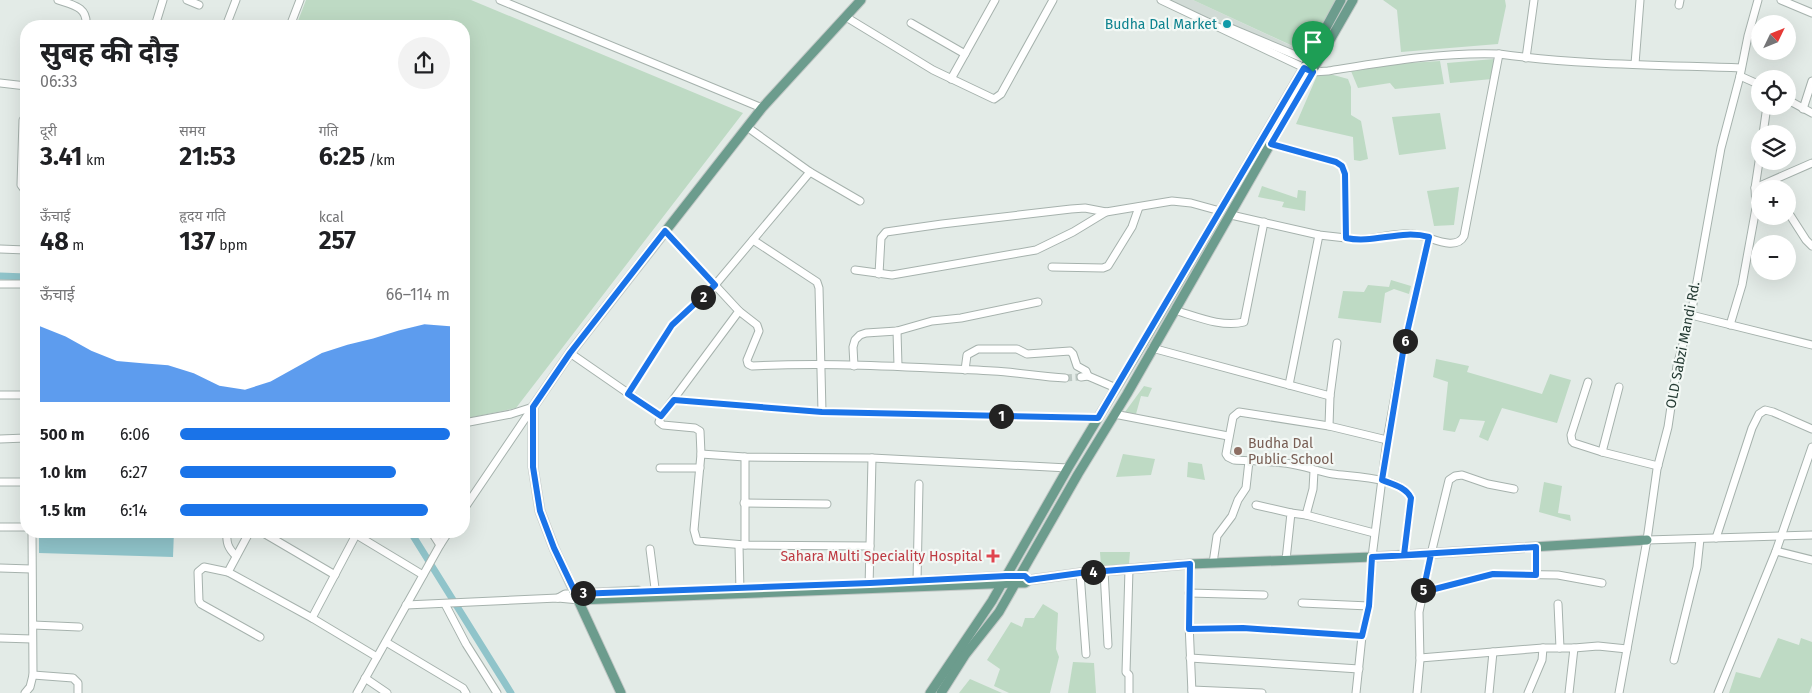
<!DOCTYPE html>
<html lang="hi">
<head>
<meta charset="utf-8">
<style>
	:root { --surface:#fff; --page:#f2f2f2; --text:#202124; --muted:#757577; --accent:#1a73e8 }
	body { margin:0; font-family:"Fira Sans","Noto Sans Devanagari",sans-serif; background:var(--page); color:var(--text); height:100vh; display:flex; flex-direction:column; font-size:19px; white-space:nowrap }
	* { box-sizing:border-box; margin:0 }
	p { font-size:16px; color:var(--muted) }
	.icon { flex:none; width:28px; height:28px; fill:none; stroke:currentColor; stroke-width:2; stroke-linecap:round; stroke-linejoin:round }
	.map { position:relative; flex:1; overflow:hidden }
	.side { position:absolute; left:20px; top:20px; width:450px; height:518px; display:flex; flex-direction:column; background:var(--surface); border-radius:20px; box-shadow:0 5px 20px #0002 }
	.side>* { flex:none }
	.needle { width:32px; rotate:47deg }
	.tools { position:absolute; left:1751px; top:15px; display:grid; gap:10px }
	.tools a { display:grid; place-items:center; width:45px; height:45px; border-radius:50%; background:var(--surface); box-shadow:0 5px 20px #0002; font-size:25px }
	.pin { position:absolute; display:grid; place-items:center; width:42px; height:42px; color:#fff; margin:-51px -21px; border-radius:50% 50% 50% 0; rotate:-45deg; box-shadow:0 0 5px #0007 }
	.pin .icon { rotate:45deg }
	.km { position:absolute; width:25px; height:25px; margin:-12px; border-radius:50%; background:#222; color:#fff; font-size:14px; line-height:25px; text-align:center }
	.round { display:grid; place-items:center; flex:none; width:52px; height:52px; border-radius:26px; background:var(--page) }
	.headline { display:flex; align-items:center; justify-content:space-between; height:85px; padding:0 20px }
	h1 { font-size:28px; font-weight:700; line-height:38px }
	.stats { display:grid; grid-template-columns:repeat(3,1fr); gap:8px; height:85px; padding:5px 20px }
	.stats div { display:grid; align-content:center }
	.stats b { font-size:25px; font-weight:700 }
	.stats small { font-size:14px; font-weight:400 }
	.stats p { font-size:14px }
	.chart { height:140px; padding:10px 20px }
	.chart p { display:flex; justify-content:space-between }
	.chart svg { width:100%; height:90px; margin-top:5px; fill:var(--accent); opacity:.7 }
	ul { padding:0 20px; list-style:none; font-size:16px }
	li { display:grid; grid-template-columns:80px 60px 1fr; align-items:center; height:38px }
	li i { height:12px; border-radius:6px; background:var(--accent) }
	.map>svg:first-child { display:block }
</style>
</head>
<body>
<div class="map">
<svg width="1812" height="693" viewBox="0 0 1812 693">
	<rect width="100%" height="100%" fill="#e3ebe7"/>
	<path fill="#d1dbd6" d="M1158,0H1193L1294,47L1289,61Z"/>
	<g fill="#bedac4">
		<path d="M306,0H471L743,113L516,408L464,419V26H296Z"/>
		<path d="M1193,0H1347L1312,64L1292,52L1295,47Z"/>
		<path d="M1383,0H1505L1506,6L1498,44L1401,52L1397,10Z"/>
		<path d="M1494,59L1492,79L1450,83L1447,63Z"/>
		<path d="M1440,61L1444,84L1395,89L1390,83L1358,88L1351,71L1393,64Z"/>
		<path d="M1319,71L1348,79L1351,87V115L1361,121L1368,159L1360,161L1354,160L1353,137L1296,124Z"/>
		<path d="M1440,113L1446,149L1399,155L1392,117Z"/>
		<path d="M1262,186L1297,198L1298,190L1306,191L1305,211L1282,207L1284,202L1258,197Z"/>
		<path d="M1459,187L1454,225L1434,226L1427,191Z"/>
		<path d="M1391,280L1411,286L1409,294L1394,289L1385,293L1381,323L1338,318L1343,291L1364,292L1368,285L1389,287Z"/>
		<path d="M1436,359L1469,366L1467,372L1542,394L1550,374L1571,380L1557,423L1502,408L1488,441L1479,437L1485,421L1460,419L1455,432L1443,430L1448,382L1433,377Z"/>
		<path d="M1144,386L1152,388L1148,397L1141,396L1136,414L1125,412Z"/>
		<path d="M1123,454L1155,459L1151,475L1116,477Z"/>
		<path d="M1188,462L1202,464L1205,480L1187,477Z"/>
		<path d="M1544,482L1562,486L1558,513L1570,515L1571,521L1539,512Z"/>
		<path d="M1100,552H1130L1129,564L1101,566Z"/>
		<path d="M1043,604L1058,613L1056,649L1059,657L1050,693H1009L994,686L1000,669L987,660L1011,622L1022,627L1025,618H1034Z"/>
		<path d="M1778,638L1799,645L1801,638L1812,642V685L1809,693H1729L1736,672L1760,678Z"/>
		<path d="M1073,662L1094,663L1096,693H1068Z"/>
		<path d="M970,679L1002,693H959Z"/>
	</g>
	<path fill="#90c4ca" d="M39,531H174L173,557L39,553Z"/>
	<g fill="none" stroke-linecap="round" stroke-linejoin="round">
		<g stroke="#90c4ca" stroke-width="7">
			<path d="M0,276L26,277"/>
			<path d="M410,531L511,693"/>
		</g>
		<path stroke="#bdc8c3" stroke-width="7" stroke-dasharray="7 3.5" stroke-linecap="butt" d="M1065,378L1081,377"/>
		<g stroke="#a6b2ad" stroke-width="9">
			<g id="minor">
				<path d="M58,0C73,5 88,7 86,26"/>
				<path d="M187,0L199,5"/>
				<path d="M500,0L762,108"/>
				<path d="M1161,0L1313,72L1328,71C1385,62 1441,52 1499,54"/>
				<path d="M1781,0L1812,13"/>
				<path d="M1679,5L1680,0"/>
				<path d="M846,17L933,70L994,99L1001,94L1053,0"/>
				<path d="M911,23L965,54"/>
				<path d="M155,26L163,0"/>
				<path d="M226,26L236,0"/>
				<path d="M290,26L300,0"/>
				<path d="M1228,27L1312,62"/>
				<path d="M1526,58L1534,0"/>
				<path d="M1635,64L1640,0"/>
				<path d="M1740,76L1760,85"/>
				<path d="M951,79L995,0"/>
				<path d="M0,83L26,86"/>
				<path d="M1788,100L1812,113"/>
				<path d="M1803,109L1812,81"/>
				<path d="M23,120L21,185L26,192"/>
				<path d="M747,127L810,172L860,201"/>
				<path d="M1763,134L1767,106"/>
				<path d="M1755,188L1812,163"/>
				<path d="M1788,212L1806,240L1812,246"/>
				<path d="M1231,215L1319,235L1346,238L1345,174L1342,166L1336,162L1271,144"/>
				<path d="M1346,238C1368,243 1391,232 1413,234C1428,235 1455,253 1464,236L1499,54C1578,65 1660,65 1741,68"/>
				<path d="M753,240L817,282L819,288L822,412"/>
				<path d="M0,249L26,250"/>
				<path d="M1052,267L1103,268L1108,266L1132,227L1139,207"/>
				<path d="M855,270L892,275L1036,250L1073,232L1106,212"/>
				<path d="M879,274L881,238L886,232L942,224L1071,209L1085,208L1106,212L1172,201L1191,203L1220,211"/>
				<path d="M0,284H26"/>
				<path d="M1174,310C1195,316 1222,328 1244,322L1264,222"/>
				<path d="M739,311L757,325L759,331L747,360L748,364L752,366C832,362 913,367 993,371C1017,372 1041,377 1065,378"/>
				<path d="M1691,315L1812,345"/>
				<path d="M1730,325L1742,285L1756,208L1755,188L1760,155"/>
				<path d="M897,331L898,366"/>
				<path d="M1152,348L1330,396"/>
				<path d="M570,353L661,416L659,422L663,425L695,428L700,431L701,454L694,530L697,541L745,545L870,546"/>
				<path d="M854,366L853,347L855,340L860,335L866,333L897,331L932,321L961,318L1038,302"/>
				<path d="M965,370L967,355L978,349H1017L1027,354L1070,351L1073,354L1077,366L1086,371L1088,376"/>
				<path d="M1081,377L1088,376L1116,388"/>
				<path d="M1588,382L1571,435L1572,441L1574,443L1602,452L1658,466"/>
				<path d="M1289,385L1319,235"/>
				<path d="M628,394L672,325L715,285L810,172"/>
				<path d="M0,395H26"/>
				<path d="M674,400L822,412L1098,418"/>
				<path d="M1114,414L1228,436"/>
				<path d="M661,416L739,311L665,231"/>
				<path d="M464,423L511,414L533,407"/>
				<path d="M1329,426L1330,396L1337,343"/>
				<path d="M0,439L26,438"/>
				<path d="M1387,440L1329,426L1239,412L1233,417L1226,454L1228,457L1234,460C1253,461 1272,461 1291,464C1305,466 1319,472 1333,474C1353,477 1402,477 1411,498L1404,555"/>
				<path d="M1602,452L1619,387"/>
				<path d="M701,454L745,457L872,458L1068,468"/>
				<path d="M745,457V545"/>
				<path d="M660,468H700"/>
				<path d="M0,482H26"/>
				<path d="M744,503L827,504"/>
				<path d="M1256,505L1291,513L1286,560"/>
				<path d="M464,509L533,407"/>
				<path d="M1291,513L1306,515L1374,533"/>
				<path d="M1306,515L1313,489L1314,471"/>
				<path d="M0,527H26"/>
				<path d="M227,531C226,543 228,548 236,556"/>
				<path d="M260,531L335,575"/>
				<path d="M350,531L423,575"/>
				<path d="M431,531L440,545"/>
				<path d="M1716,538L1752,428L1759,414L1765,410L1773,412L1812,429"/>
				<path d="M1647,540L1812,535"/>
				<path d="M739,545L740,593"/>
				<path d="M1536,547V575"/>
				<path d="M650,549L656,596"/>
				<path d="M1776,551L1812,560"/>
				<path d="M1213,563L1217,536L1232,516L1238,500L1246,488L1249,461"/>
				<path d="M1190,564L1189,623L1192,693"/>
				<path d="M0,568L31,569"/>
				<path d="M1129,569L1126,672L1129,675V693"/>
				<path d="M1104,571L1108,645"/>
				<path d="M228,572L250,531"/>
				<path d="M1080,573L1086,654"/>
				<path d="M917,581L919,484"/>
				<path d="M869,588L872,458"/>
				<path d="M1423,592L1493,574L1558,575L1602,583"/>
				<path d="M1189,593L1264,595"/>
				<path d="M558,598L565,594H576"/>
				<path d="M1302,603L1369,606"/>
				<path d="M445,604L466,644L497,693"/>
				<path d="M1558,604L1560,648"/>
				<path d="M406,605L558,598L579,600"/>
				<path d="M312,618L358,531"/>
				<path d="M33,625L79,627"/>
				<path d="M1189,629L1243,628L1362,636"/>
				<path d="M260,637L201,604L199,601L198,572L204,567L228,572L312,618L377,657"/>
				<path d="M0,638L32,639"/>
				<path d="M386,642L463,688L466,693"/>
				<path d="M1574,648L1598,646L1627,649"/>
				<path d="M1190,658L1359,669"/>
				<path d="M1420,658L1543,648H1574L1569,693"/>
				<path d="M1674,660L1697,567L1700,539"/>
				<path d="M33,675L73,678L78,683V693"/>
				<path d="M365,678L387,693"/>
				<path d="M1192,690L1262,693"/>
				<path d="M25,693L30,687L33,675L32,531"/>
				<path d="M357,693L440,545L449,531"/>
				<path d="M1356,693L1362,636L1369,606L1372,557L1387,440L1404,346L1429,237"/>
				<path d="M1417,693L1420,660L1419,612L1431,554L1449,480L1455,476L1462,475L1488,484L1514,489"/>
				<path d="M1489,693L1493,652"/>
				<path d="M1528,693L1542,660L1543,648"/>
				<path d="M1619,693L1647,540L1657,469L1668,427L1677,366L1691,315L1721,148L1740,76L1748,36L1758,0"/>
				<path d="M1718,693L1776,551L1812,447"/>
			</g>
		</g>
		<g stroke="#c2c8c6" stroke-width="11">
			<g id="major">
				<path d="M936,580L1010,576"/>
				<path d="M576,594L638,591"/>
				<path d="M579,600L1015,583H1025L1029,580L1080,573L1190,564L1372,557L1647,540"/>
				<path d="M621,693L554,548L540,511L533,467V407L570,353L762,108L861,0"/>
				<path d="M930,693L992,601L1068,468L1142,345L1304,68L1341,0"/>
				<path d="M941,693L965,655L999,612L1078,474L1127,394L1353,0"/>
			</g>
		</g>
		<use href="#minor" stroke="#fff" stroke-width="7"/>
		<use href="#major" stroke="#6c9c8d" stroke-width="9"/>
	</g>
	<g fill="none" stroke-linecap="round" stroke-linejoin="round">
		<g stroke="#fff" stroke-width="10">
			<path id="route" d="M1313,72L1304,68L1098,418L822,412L674,400L661,416L628,394L672,325L715,285L665,231L570,353L533,407V467L540,511L554,548L576,594L870,583L1006,576H1025L1029,580L1080,573L1190,564L1189,629L1243,628L1362,636L1369,606L1372,557L1431,554L1423,592L1493,574L1536,575V547L1404,555L1411,498C1406,487 1392,484 1382,480L1404,346L1429,237C1401,229 1374,244 1346,238L1345,174L1342,166L1336,162L1271,144L1313,72"/>
		</g>
		<use href="#route" stroke="#1a73e8" stroke-width="6"/>
	</g>
	<circle fill="#0f9aa8" stroke="#f3f8f5" stroke-width="2" cx="1227" cy="24" r="5"/>
	<circle fill="#8d6e63" stroke="#f3f8f5" stroke-width="2" cx="1238" cy="451" r="5"/>
	<path fill="#e0444e" stroke="#f3f8f5" stroke-width="2" d="M990.5 548.5h5v5h5v5h-5v5h-5v-5h-5v-5h5z"/>
	<g text-anchor="middle" dominant-baseline="central" stroke-width="4.5" stroke-linejoin="round" paint-order="stroke">
		<g font-size="14" fill="#0d838f" stroke="#f3f8f5" text-anchor="end">
			<text x="1217" y="24">Budha Dal Market</text>
		</g>
		<g font-size="14" fill="#243a33" stroke="#f3f8f5">
			<text transform="translate(1683 345) rotate(-79)">OLD Sabzi Mandi Rd.</text>
		</g>
		<g font-size="14" fill="#785e54" stroke="#f3f8f5" text-anchor="start">
			<text x="1248" y="443">Budha Dal<tspan x="1248" dy="16">Public School</tspan></text>
		</g>
		<g font-size="14" fill="#be3a42" stroke="#f3f8f5" text-anchor="end">
			<text x="982" y="556">Sahara Multi Speciality Hospital</text>
		</g>
	</g>
</svg>
<div class="tools">
<a><svg class="needle" viewBox="-14 -14 28 28"><path d="M0-13l5 13h-10z" fill="#e53935"/><path d="M0 13l5-13h-10z" fill="#757577"/></svg></a>
<a><svg class="icon" aria-label="locate" viewBox="0 0 24 24"><circle cx="12" cy="12" r="6"/><path d="M12 2v4M12 18v4M2 12h4M18 12h4"/></svg></a>
<a><svg class="icon" aria-label="layers" viewBox="0 0 24 24"><path d="M12 4l9 5-9 5-9-5zM3 14l9 5 9-5"/></svg></a>
<a>+</a>
<a>−</a>
</div>
<div class="pin" style="left:1313px;top:72px;background:#1e9e55"><svg class="icon" aria-label="arrive" viewBox="0 0 24 24"><path d="M6 21V4h12l-3 4 3 4H6"/></svg></div>
<b class="km" style="left:1001px;top:416px">1</b>
<b class="km" style="left:703px;top:297px">2</b>
<b class="km" style="left:583px;top:593px">3</b>
<b class="km" style="left:1093px;top:572px">4</b>
<b class="km" style="left:1423px;top:590px">5</b>
<b class="km" style="left:1405px;top:341px">6</b>
<section class="side">
<div class="headline"><div><h1>सुबह की दौड़</h1><p>06:33</p></div><a class="round"><svg class="icon" aria-label="share" viewBox="0 0 24 24"><path d="M12 15V3M7 8l5-5 5 5M5 13v7h14v-7"/></svg></a></div>
<div class="stats">
<div><p>दूरी</p><b>3.41<small> km</small></b></div>
<div><p>समय</p><b>21:53</b></div>
<div><p>गति</p><b>6:25<small> /km</small></b></div>
</div>
<div class="stats">
<div><p>ऊँचाई</p><b>48<small> m</small></b></div>
<div><p>हृदय गति</p><b>137<small> bpm</small></b></div>
<div><p>kcal</p><b>257</b></div>
</div>
<div class="chart"><p><span>ऊँचाई</span>66–114 m</p>
<svg viewBox="0 0 160 44" preserveAspectRatio="none"><path d="M0 44V7L10 12L20 19L30 24L40 25L50 26L60 30L70 36L80 38L90 34L100 27L110 20L120 16L130 13L140 9L150 6L160 7V44z"/></svg>
</div>
<ul>
<li><b>500 m</b>6:06<i style="width:100%"></i></li>
<li><b>1.0 km</b>6:27<i style="width:80%"></i></li>
<li><b>1.5 km</b>6:14<i style="width:92%"></i></li>
</ul>
</section>
</div>
</body>
</html>
